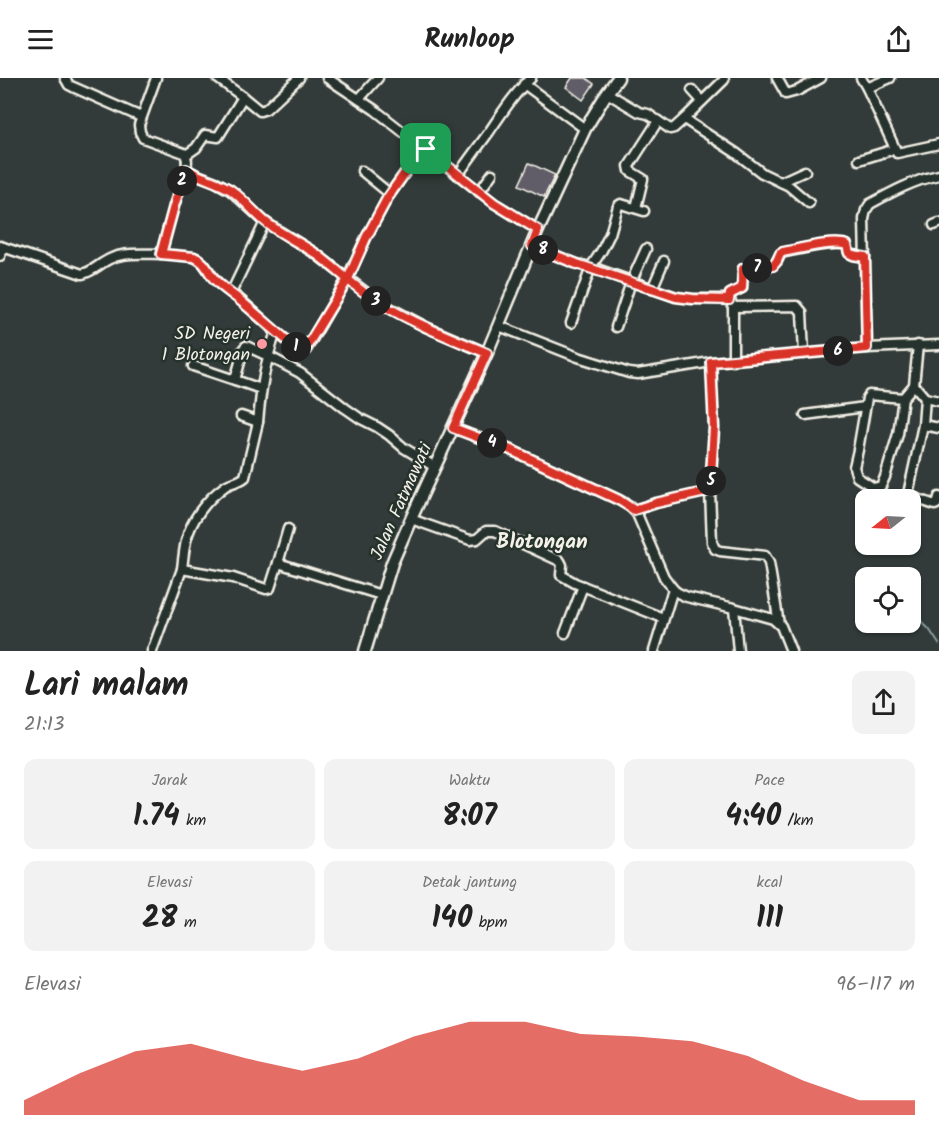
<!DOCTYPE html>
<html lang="id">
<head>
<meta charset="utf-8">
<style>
	:root { --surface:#fff; --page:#f2f2f2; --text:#222; --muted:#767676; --accent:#d93025 }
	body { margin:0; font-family:Kalam,sans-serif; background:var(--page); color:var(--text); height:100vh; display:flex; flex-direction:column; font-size:22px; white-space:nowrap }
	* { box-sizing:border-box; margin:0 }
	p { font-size:20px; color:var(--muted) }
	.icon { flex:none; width:33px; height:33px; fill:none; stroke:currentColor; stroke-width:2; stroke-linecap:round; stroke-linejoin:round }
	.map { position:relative; height:573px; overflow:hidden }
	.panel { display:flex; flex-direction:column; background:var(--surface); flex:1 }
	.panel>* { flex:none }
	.needle { width:39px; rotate:252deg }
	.tools { position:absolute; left:855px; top:411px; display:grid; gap:12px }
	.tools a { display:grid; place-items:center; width:66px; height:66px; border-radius:12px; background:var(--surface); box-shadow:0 2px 4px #0004; font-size:30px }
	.pin { position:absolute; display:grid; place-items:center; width:51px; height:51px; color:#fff; margin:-26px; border-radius:12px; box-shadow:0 3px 9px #0006 }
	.km { position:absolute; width:30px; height:30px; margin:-15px; border-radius:50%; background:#222; color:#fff; font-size:16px; line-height:30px; text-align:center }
	.round { display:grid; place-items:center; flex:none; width:63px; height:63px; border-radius:12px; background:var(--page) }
	.head { display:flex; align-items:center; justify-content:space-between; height:102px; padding:0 24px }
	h1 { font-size:33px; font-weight:600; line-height:45px }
	.stats { display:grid; grid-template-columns:repeat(3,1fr); gap:9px; height:102px; padding:6px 24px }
	.stats div { display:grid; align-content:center; border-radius:12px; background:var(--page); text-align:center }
	.stats b { font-size:30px; font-weight:600 }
	.stats small { font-size:16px; font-weight:400 }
	.stats p { font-size:16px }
	.chart { height:168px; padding:12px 24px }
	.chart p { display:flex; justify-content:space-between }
	.chart svg { width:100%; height:108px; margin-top:6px; fill:var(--accent); opacity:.7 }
	header { display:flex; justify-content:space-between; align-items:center; height:78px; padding:0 24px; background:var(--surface); font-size:27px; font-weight:600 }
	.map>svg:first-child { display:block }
</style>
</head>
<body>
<header><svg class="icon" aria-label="menu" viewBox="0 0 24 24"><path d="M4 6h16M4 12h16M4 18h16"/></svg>Runloop<svg class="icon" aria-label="share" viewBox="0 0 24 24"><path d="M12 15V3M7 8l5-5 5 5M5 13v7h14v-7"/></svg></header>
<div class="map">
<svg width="939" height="573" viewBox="0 0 939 573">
	<rect width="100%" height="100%" fill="#323b39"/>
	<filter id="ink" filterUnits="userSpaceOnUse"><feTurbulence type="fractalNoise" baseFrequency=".0167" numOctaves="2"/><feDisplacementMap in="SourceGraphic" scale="12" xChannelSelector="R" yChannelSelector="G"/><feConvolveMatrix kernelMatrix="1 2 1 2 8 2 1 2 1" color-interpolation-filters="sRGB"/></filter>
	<g filter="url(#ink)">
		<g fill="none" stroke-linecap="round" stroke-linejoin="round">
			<g stroke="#8a9e9d" stroke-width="2">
				<path d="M882,492L886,500"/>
				<path d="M910,533L929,551L939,566"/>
			</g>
		</g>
		<g fill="#605d68" stroke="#f4f1e8" stroke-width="1.5">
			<path d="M572,0H586L594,6L583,22L566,9Z"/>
			<path d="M529,85L555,97L544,119L519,107Z"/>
		</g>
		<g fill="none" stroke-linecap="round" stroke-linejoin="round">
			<g stroke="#f4f1e8" stroke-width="13">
				<g id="minor">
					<path d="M65,0L69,7L73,9L141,39"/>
					<path d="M156,0L139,47L140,54L143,60L184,75C188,80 187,85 186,91L195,96L216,104L230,112L265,144L316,176L377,223L426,249L487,275"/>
					<path d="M217,0L243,19L260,33L266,31L299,0"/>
					<path d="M327,0L375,32L494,125L538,152"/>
					<path d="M777,0L786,16L797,13L821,0"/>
					<path d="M861,0L867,10L890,0"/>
					<path d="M724,2L684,41L736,75L762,95L789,108L809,125"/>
					<path d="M524,6L585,51"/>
					<path d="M867,10L897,75L939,66"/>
					<path d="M692,12L702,23"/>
					<path d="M607,15L639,34L648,36L670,51L674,50L684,41"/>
					<path d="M359,21L378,0"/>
					<path d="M186,77L196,70L205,57L218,59L243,19"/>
					<path d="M859,82L895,71"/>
					<path d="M186,91L174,128L161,176L194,179C204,183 207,191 213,199C219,208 229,213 238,220C251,231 264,243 276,254"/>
					<path d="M362,93L390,116"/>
					<path d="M458,97C468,82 479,68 489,54C502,35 514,16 531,0"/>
					<path d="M781,104L805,93"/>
					<path d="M479,114L492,96"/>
					<path d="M636,130L643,101L630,93L629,88L658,43"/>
					<path d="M934,147L939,145"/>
					<path d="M0,168L82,196C93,194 101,184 112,180C126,174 146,176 161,176"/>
					<path d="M532,168L577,186L591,189L676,219L693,221H727L731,224L733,229L797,228L802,234L804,276"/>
					<path d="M0,178L3,169"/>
					<path d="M652,211L664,183"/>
					<path d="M231,215L265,144"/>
					<path d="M729,221L730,216L742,210L743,191L773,187L777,183L781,175C796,172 834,162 847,167L849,175L853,177L865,179"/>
					<path d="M733,229V283"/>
					<path d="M571,245L591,189L602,172L610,156L618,128L621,126L644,133"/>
					<path d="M499,248L578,279L629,295L638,296L711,284L867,270L939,267"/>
					<path d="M616,249L631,204L646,171"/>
					<path d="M867,270L864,141L866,132L870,126C892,114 914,102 939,97"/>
					<path d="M711,284L714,350L710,413L712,464L715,471L720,473L765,478L769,485L779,546"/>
					<path d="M193,288L235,302"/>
					<path d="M914,307L925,320L939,323"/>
					<path d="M261,311L235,302L244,270L246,268L268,278L300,295L345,330L361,341L377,349L389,357L404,370L435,389"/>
					<path d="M903,320L869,317L867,320L858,372L854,389L857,399L874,410L881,408L885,399L898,356L903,320L914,307L918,267"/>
					<path d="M925,320L923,347L908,416L909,418L935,427L937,426L939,419"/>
					<path d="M805,337L865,329"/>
					<path d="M241,338L258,344C261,311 265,284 276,254L300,273L306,272L347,201L366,160L388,119L407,92L426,71"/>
					<path d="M923,347L939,350"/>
					<path d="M453,350L511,372L619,422L630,428L637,436L664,499L673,511L678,515L687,519L734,530L773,541L781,548L791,573"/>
					<path d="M634,432L656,425L710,413"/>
					<path d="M411,441L470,462L477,461L486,453H495L560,483L562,487L561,497L575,505L663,540"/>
					<path d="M278,485L288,451"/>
					<path d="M182,491C183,482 184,472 186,463C191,442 206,422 224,409C230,404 238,405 245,399L258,344"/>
					<path d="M734,530L738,573"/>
					<path d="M565,555L583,508"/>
					<path d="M152,573L182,491L233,500L266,511L270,510L278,485L381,517"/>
					<path d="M654,573L673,511"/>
				</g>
			</g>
			<g stroke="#f4f1e8" stroke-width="15">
				<path id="major" d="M365,573L392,485L411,441L487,275L538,152L585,51L607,15L618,0"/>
			</g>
			<use href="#minor" stroke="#26332d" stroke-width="8"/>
			<use href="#major" stroke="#26332d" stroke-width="10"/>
		</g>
	</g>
	<g fill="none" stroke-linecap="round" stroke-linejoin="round" filter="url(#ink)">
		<g stroke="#fff" stroke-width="12">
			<path id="route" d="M426,71L407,92L388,119L366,160L348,201L304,273H300C280,257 261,240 242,224C233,217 224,211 216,203C208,195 206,183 194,179L161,176L174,128L186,91C200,100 217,103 231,112C245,122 255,136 268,146C283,157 300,165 315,175C336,190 354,209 376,223C411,244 450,260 487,275L453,350L511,372L619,422L634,432L656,425L710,413L714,350L711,284L867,270L865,179L853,177L849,175L847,167C833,162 799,171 783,174L780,176L777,183L773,188L743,191L742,210L730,216L729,222L693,221L676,219L577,186L532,168L538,152L494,125L426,71"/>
		</g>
		<use href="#route" stroke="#d93025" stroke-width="8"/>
	</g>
	<circle fill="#ff9aa2" stroke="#26332d" stroke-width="2" cx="262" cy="266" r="6"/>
	<g text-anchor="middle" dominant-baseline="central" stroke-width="5" stroke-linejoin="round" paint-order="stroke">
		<g font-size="18" fill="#f4f1e8" stroke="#26332d" text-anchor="end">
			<text x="250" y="256">SD Negeri<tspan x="250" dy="21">1 Blotongan</tspan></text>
		</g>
		<g font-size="18" fill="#f4f1e8" stroke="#26332d">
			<text transform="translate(402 424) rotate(-66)">Jalan Fatmawati</text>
		</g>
		<g font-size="21" font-weight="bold" fill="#f4f1e8" stroke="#26332d">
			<text x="542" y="464">Blotongan</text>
		</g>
	</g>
</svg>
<div class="tools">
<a><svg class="needle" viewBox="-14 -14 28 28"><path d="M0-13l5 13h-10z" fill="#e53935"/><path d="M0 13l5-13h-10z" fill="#767676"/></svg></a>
<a><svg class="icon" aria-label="locate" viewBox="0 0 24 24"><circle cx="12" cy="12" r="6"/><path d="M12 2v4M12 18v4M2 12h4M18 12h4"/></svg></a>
</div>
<div class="pin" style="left:426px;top:71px;background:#1e9e55"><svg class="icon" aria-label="arrive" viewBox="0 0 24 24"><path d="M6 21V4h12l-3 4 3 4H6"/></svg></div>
<b class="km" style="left:296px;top:269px">1</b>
<b class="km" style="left:182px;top:103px">2</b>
<b class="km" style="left:376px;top:223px">3</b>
<b class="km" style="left:492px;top:365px">4</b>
<b class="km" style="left:711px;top:403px">5</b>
<b class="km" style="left:838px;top:273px">6</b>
<b class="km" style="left:757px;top:190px">7</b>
<b class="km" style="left:543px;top:172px">8</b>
</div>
<section class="panel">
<div class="head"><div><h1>Lari malam</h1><p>21:13</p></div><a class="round"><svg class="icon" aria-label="share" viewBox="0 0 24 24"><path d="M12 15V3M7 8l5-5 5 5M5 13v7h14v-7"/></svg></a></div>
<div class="stats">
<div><p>Jarak</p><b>1.74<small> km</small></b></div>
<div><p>Waktu</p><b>8:07</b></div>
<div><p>Pace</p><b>4:40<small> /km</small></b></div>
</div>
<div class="stats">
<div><p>Elevasi</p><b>28<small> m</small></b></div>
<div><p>Detak jantung</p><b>140<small> bpm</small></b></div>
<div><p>kcal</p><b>111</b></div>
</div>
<div class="chart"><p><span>Elevasi</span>96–117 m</p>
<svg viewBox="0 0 160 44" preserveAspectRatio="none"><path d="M0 44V38L10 27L20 18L30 15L40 21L50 26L60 21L70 12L80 6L90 6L100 11L110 12L120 14L130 20L140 30L150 38L160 38V44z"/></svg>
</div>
</section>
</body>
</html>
